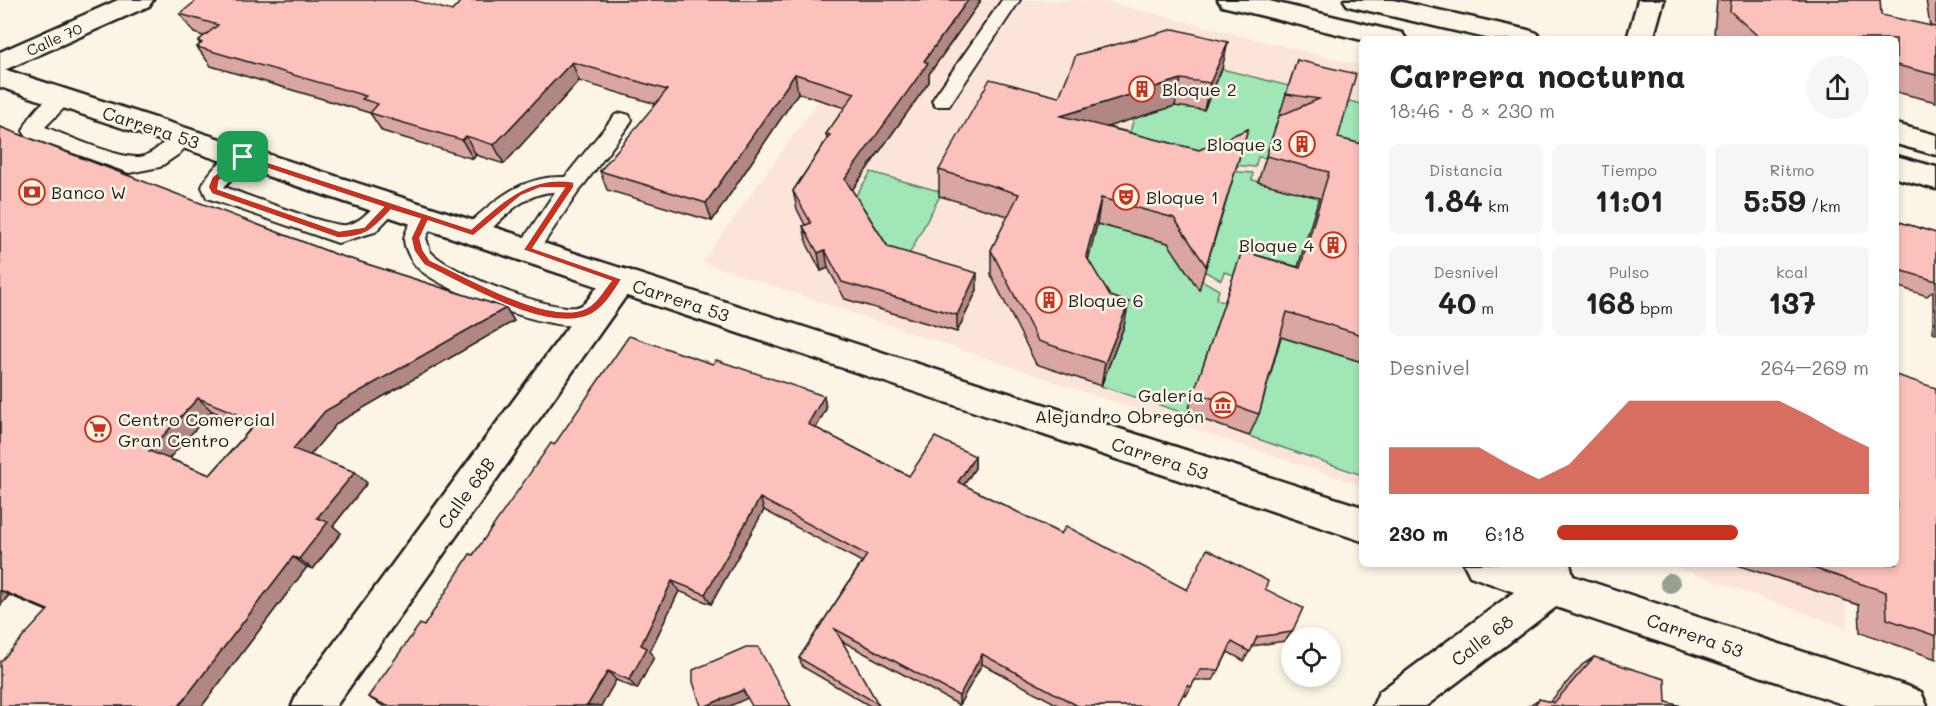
<!DOCTYPE html>
<html lang="es">
<head>
<meta charset="utf-8">
<style>
	:root { --surface:#fff; --page:#f6f6f6; --text:#222; --muted:#767676; --accent:#c8321e }
	body { margin:0; font-family:Mali,sans-serif; background:var(--page); color:var(--text); height:100vh; display:flex; flex-direction:column; font-size:22px; white-space:nowrap }
	* { box-sizing:border-box; margin:0 }
	p { font-size:20px; color:var(--muted) }
	.icon { flex:none; width:33px; height:33px; fill:none; stroke:currentColor; stroke-width:2; stroke-linecap:round; stroke-linejoin:round }
	.map { position:relative; flex:1; overflow:hidden }
	.details { position:absolute; left:1359px; top:36px; width:540px; height:531px; display:flex; flex-direction:column; background:var(--surface); border-radius:9px; box-shadow:0 3px 9px #0003 }
	.details>* { flex:none }
	.tools { position:absolute; left:1281px; top:627px; display:grid; gap:12px }
	.tools a { display:grid; place-items:center; width:60px; height:60px; border-radius:50%; background:var(--surface); box-shadow:0 3px 9px #0003; font-size:30px }
	.pin { position:absolute; display:grid; place-items:center; width:51px; height:51px; color:#fff; margin:-26px; border-radius:12px; box-shadow:0 3px 9px #0006 }
	.round { display:grid; place-items:center; flex:none; width:63px; height:63px; border-radius:32px; background:var(--page) }
	.summary { display:flex; align-items:center; justify-content:space-between; height:102px; padding:0 30px }
	h1 { font-size:33px; font-weight:700; line-height:45px }
	.metrics { display:grid; grid-template-columns:repeat(3,1fr); gap:9px; height:102px; padding:6px 30px }
	.metrics div { display:grid; align-content:center; border-radius:9px; background:var(--page); text-align:center }
	.metrics b { font-size:30px; font-weight:700 }
	.metrics small { font-size:16px; font-weight:400 }
	.metrics p { font-size:16px }
	.chart { height:168px; padding:12px 30px }
	.chart p { display:flex; justify-content:space-between }
	.chart svg { width:100%; height:108px; margin-top:6px; fill:var(--accent); opacity:.7 }
	ul { padding:0 30px; list-style:none; font-size:20px }
	li { display:grid; grid-template-columns:96px 72px 1fr; align-items:center; height:45px }
	li i { height:15px; border-radius:8px; background:var(--accent) }
	.map>svg:first-child { display:block }
</style>
</head>
<body>
<div class="map">
<svg width="1936" height="706" viewBox="0 0 1936 706">
	<rect width="100%" height="100%" fill="#fcf5e5"/>
	<filter id="ink" filterUnits="userSpaceOnUse"><feTurbulence type="fractalNoise" baseFrequency=".0167" numOctaves="2"/><feDisplacementMap in="SourceGraphic" scale="12" xChannelSelector="R" yChannelSelector="G"/><feConvolveMatrix kernelMatrix="1 2 1 2 8 2 1 2 1" color-interpolation-filters="sRGB"/></filter>
	<g filter="url(#ink)">
		<g fill="#fce5d8">
			<path d="M891,0H1100L1362,66V486L702,262Z"/>
			<path d="M1667,564H1845L1847,628Z"/>
		</g>
		<g fill="#a0e7b5" stroke="#5e8268" stroke-width="1.5">
			<path d="M1222,69L1289,86L1266,158L1258,157L1255,167L1220,164L1090,123L1130,132L1134,118Z"/>
			<path d="M1345,100L1362,104V173L1328,164Z"/>
			<path d="M1225,171L1253,173L1252,180L1319,198L1290,293L1224,272L1221,280L1192,265L1212,248L1227,200Z"/>
			<path d="M871,172L942,192L904,264L884,256L851,203Z"/>
			<path d="M1049,211L1176,245L1186,271L1219,290L1216,300L1225,302L1187,414L1101,386L1124,326Z"/>
			<path d="M1277,336L1362,362V475L1249,436Z"/>
		</g>
		<g fill="none" stroke-linecap="round" stroke-linejoin="round">
			<g stroke="#1c1c1c" stroke-width="4">
				<g id="service">
					<path d="M1002,0H1020L949,106H935L932,101L935,96Z"/>
					<path d="M64,91L71,93L74,98L45,127C66,135 119,159 139,157C159,155 170,127 191,133L194,138L179,154L160,167L129,173L26,136L23,131C30,114 45,96 64,91Z"/>
					<path d="M622,113L629,115L632,120L629,125L579,191L535,256L527,259L519,256L516,250L555,192C524,192 502,219 481,239L473,241L465,239L462,233L465,227C496,199 522,175 565,177L615,115Z"/>
					<path d="M243,149L250,152L253,157L224,187C245,194 330,228 346,225C367,222 376,194 397,200L400,206L375,232L338,243L207,198L202,187C208,171 226,154 243,149Z"/>
					<path d="M425,209L433,211L436,217L426,238L430,251C447,272 549,311 576,307C592,304 592,285 611,291L615,298C607,313 592,324 574,325C542,328 444,291 419,269C412,263 405,250 404,240C404,232 413,219 417,211Z"/>
				</g>
			</g>
			<g stroke="#1c1c1c" stroke-width="5">
				<g id="minor">
					<path d="M118,0H153L149,6L0,72V52Z"/>
					<path d="M620,268L631,271L636,280L631,289L336,706H292L298,692L609,271Z"/>
				</g>
			</g>
			<g stroke="#1c1c1c" stroke-width="5">
				<g id="tertiary">
					<path d="M1638,0H1664L1653,39H1627Z"/>
					<path d="M0,68L1362,507V541L0,87Z"/>
					<path d="M1464,564H1570L1573,576L1907,686L1921,692L1927,706H1848L1556,607L1426,706H1373L1379,692L1514,592L1470,576Z"/>
				</g>
			</g>
			<g stroke="#1c1c1c" stroke-width="5">
				<g id="secondary">
					<path d="M1218,0H1265L1402,33L1406,39L1362,40L1222,6Z"/>
					<path d="M1344,0H1393L1528,30L1537,33L1541,39H1490L1348,6Z"/>
					<path d="M1896,124L1936,135V155L1896,144Z"/>
					<path d="M1896,156L1936,167V189L1896,178Z"/>
				</g>
			</g>
			<use href="#service" fill="#fcf5e5" fill-rule="evenodd"/>
			<use href="#minor" fill="#fcf5e5" fill-rule="evenodd"/>
			<use href="#tertiary" fill="#fcf5e5" fill-rule="evenodd"/>
			<use href="#secondary" fill="#fcf5e5" fill-rule="evenodd"/>
		</g>
		<circle fill="#979f90" cx="1670" cy="583" r="10"/>
		<g fill="#daa6a1" stroke="#1c1c1c" stroke-width="1.5" fill-rule="evenodd">
			<path d="M462,0H980V2L929,74V82L852,190L888,247L977,290L957,332L845,299L828,268L821,271L807,244L803,226L805,225L797,209L793,191L827,139L826,134L845,108L798,93L712,221L607,190L600,171L656,104L579,81L504,164L476,155L473,159L382,131L370,113L211,66L197,47L200,44L198,41L204,36L194,33L180,14L452,11Z"/>
			<path d="M1717,0H1880L1881,15L1930,26L1926,0H1936V102L1896,92V39H1721L1714,33Z"/>
			<path d="M1297,60L1338,138L1362,144V362L1281,337L1259,414L1249,436L1187,414L1242,251L1298,267L1319,198L1258,182Z"/>
			<path d="M1222,69L1204,110L1175,106L1106,127L1199,150L1248,129L1199,290L1168,243L1097,224L1088,259L1124,326L1101,386L1036,364L991,275V250L1008,216L939,196V170L1059,97Z"/>
			<path d="M0,127L335,254L506,308L514,321L337,423L310,455L355,472L367,483L333,526L341,533L313,569L307,567L202,706H0L47,611L9,595L0,606ZM212,411L252,427L210,475L168,458Z"/>
			<path d="M1896,221L1936,233V334L1933,333V291L1927,296L1896,286Z"/>
			<path d="M713,364L824,396L826,409L816,428L909,476L975,456V468L964,485L1061,534L1187,590L1265,589L1292,632L1285,641L1252,646L1244,661L1228,652L1219,670L1213,680H1195L1186,696L1183,694L1177,706H1060L982,664L959,705L842,641L879,706H870L803,667L799,658L862,562L764,510L711,604L679,591L650,651L654,657L637,689L616,680L601,706H383L368,697L424,626L473,555L554,445Z"/>
			<path d="M1936,388V659L1860,632L1859,605L1734,564H1896Z"/>
			<path d="M1594,657L1666,702L1681,706H1528L1539,699L1550,702L1582,665Z"/>
		</g>
		<g fill="#b18783" stroke="#1c1c1c" stroke-width="1.5">
			<path d="M968,0H980V2L929,74V82L847,197L845,179L924,61Z"/>
			<path d="M1788,35L1785,39H1770Z"/>
			<path d="M1228,42L1222,69L1204,110L1210,83Z"/>
			<path d="M572,62L579,81L504,164L494,145Z"/>
			<path d="M795,74L798,93L712,221L706,203Z"/>
			<path d="M1181,79L1175,106L1058,142L1061,116Z"/>
			<path d="M466,136L476,155L473,159L462,140Z"/>
			<path d="M1101,198L1097,224L1083,281L1086,256Z"/>
			<path d="M825,250L828,268L821,271L818,253Z"/>
			<path d="M977,273V290L957,332V315Z"/>
			<path d="M1129,302L1124,326L1101,386L1105,363Z"/>
			<path d="M506,308L514,321L337,423L306,460L293,449L325,411Z"/>
			<path d="M824,396L826,409L811,437L808,424Z"/>
			<path d="M198,398L212,411L165,463L149,451Z"/>
			<path d="M975,456V468L958,494V482Z"/>
			<path d="M355,472L367,483L333,526L341,533L313,569L299,559L317,518Z"/>
			<path d="M760,498L764,510L711,604L705,594Z"/>
			<path d="M293,557L307,567L202,706H179Z"/>
			<path d="M672,581L679,591L650,651L654,657L637,689L629,680L641,645Z"/>
			<path d="M0,590L9,595L0,606Z"/>
			<path d="M982,654V664L959,705V696Z"/>
			<path d="M608,671L616,680L601,706H587Z"/>
			<path d="M743,690L748,698L730,706H706Z"/>
		</g>
		<g fill="#fdc1bb" stroke="#1c1c1c" stroke-width="1.5" fill-rule="evenodd">
			<path d="M197,0H413L452,11L462,0H968L924,61L928,63L845,179L888,247L977,273L957,315L842,282L825,250L818,253L803,226L811,223L793,191L830,135L826,134L855,93L795,74L706,203L600,171L667,90L572,62L494,145L466,136L462,140L370,113L378,104L362,99L366,96L197,47L202,43L198,41L218,25L180,14Z"/>
			<path d="M1731,0H1880L1881,15L1936,27V75L1896,65V39H1794L1788,35L1770,39H1761L1730,11Z"/>
			<path d="M1174,29L1228,42L1210,83L1181,79L1061,116L1199,150L1248,129L1206,266L1174,218L1101,198L1086,256L1110,296L1129,302L1105,363L1038,341L991,250L1019,194L939,170L990,79L1059,97L1076,55Z"/>
			<path d="M1297,60L1356,74L1338,138L1362,144V335L1287,312L1259,414L1194,392L1242,251L1300,268L1329,172L1266,156L1279,116L1319,99L1286,94Z"/>
			<path d="M0,127L335,254L506,308L325,411L293,449L355,472L317,518L328,522L299,559L293,557L179,706H0V662L48,610L0,590ZM198,398L257,422L210,475L149,451Z"/>
			<path d="M1896,221L1936,233V281L1896,269Z"/>
			<path d="M629,336L713,364L716,360L824,396L808,424L909,476L935,437L975,456L958,482L1061,534L1066,526L1187,590L1207,549L1268,581L1265,589L1303,608L1292,632L1257,637L1250,652L1232,642L1219,670H1200L1191,687L1188,685L1177,706H1078L982,654L959,696L835,629L878,704L799,658L867,555L760,498L705,594L672,581L641,645L647,648L629,680L608,671L587,706H387L368,697L420,624L424,626L470,554L473,555L551,443L554,445Z"/>
			<path d="M1896,375L1936,388V636L1887,619L1886,592L1801,564H1896Z"/>
			<path d="M746,647H758L791,706H752L743,690L706,706H701L693,682V670Z"/>
			<path d="M1594,657L1665,679L1666,702L1681,706H1534L1539,699L1554,703Z"/>
		</g>
	</g>
	<path fill="#c8321e" stroke="#fff" stroke-width="1.5" fill-rule="evenodd" d="M243,154L471,229C502,202 530,174 574,182V187L533,248L622,279C614,292 603,310 588,316C543,333 465,284 424,265L414,251L411,238L420,219L391,210C372,230 367,237 338,238L212,194L208,187L212,177ZM245,161L383,207L364,227L339,231L218,189L219,181ZM540,188H564L523,250L611,281C603,290 597,303 586,308C549,326 466,276 430,260L423,250L420,238L428,221L473,236L521,196Z"/>
	<defs>
		<g id="building-ring" transform="scale(1.35)"><circle r="9.5" fill="#fcf5e5" stroke="#c8321e" stroke-width="1.5"/><path d="M-4-6H4V6H1V3H-1V6H-4ZM-2.5-4.3h1.7v1.8h-1.7ZM.8-4.3h1.7v1.8H.8ZM-2.5-1h1.7V.8h-1.7ZM.8-1h1.7V.8H.8Z" fill="#c8321e"/></g>
		<g id="bank-ring" transform="scale(1.35)"><circle r="9.5" fill="#fcf5e5" stroke="#c8321e" stroke-width="1.5"/><path d="M-6-4H6V4H-6ZM0-2.3a2.3 2.3 0 1 0 0 4.6a2.3 2.3 0 1 0 0-4.6Z" fill="#c8321e"/></g>
		<g id="theatre-ring" transform="scale(1.35)"><circle r="9.5" fill="#fcf5e5" stroke="#c8321e" stroke-width="1.5"/><path d="M-5-5.5Q0-4 5-5.5V0Q5 5 0 6Q-5 5-5 0ZM-3.3-2.5H-1v1.5H-3.3ZM1-2.5H3.3v1.5H1ZM-2.8 1Q0 5.5 2.8 1Z" fill="#c8321e"/></g>
		<g id="museum-ring" transform="scale(1.35)"><circle r="9.5" fill="#fcf5e5" stroke="#c8321e" stroke-width="1.5"/><path d="M0-6L6-3V-2H-6V-3ZM-5-1h2V3h-2ZM-1-1h2V3h-2ZM3-1h2V3H3ZM-6 4H6V6H-6Z" fill="#c8321e"/></g>
		<g id="supermarket-ring" transform="scale(1.35)"><circle r="9.5" fill="#fcf5e5" stroke="#c8321e" stroke-width="1.5"/><path d="M-6-5.5h2.5l.6 2H6L4.5 2H-2.5L-4.4-4H-6ZM-1.5 3.2a1.3 1.3 0 1 0 .1 0ZM3 3.2a1.3 1.3 0 1 0 .1 0Z" fill="#c8321e"/></g>
	</defs>
	<g fill-rule="evenodd">
		<use href="#building-ring" x="1142" y="89"/>
		<use href="#building-ring" x="1302" y="144"/>
		<use href="#bank-ring" x="32" y="192"/>
		<use href="#theatre-ring" x="1126" y="197"/>
		<use href="#building-ring" x="1333" y="245"/>
		<use href="#building-ring" x="1049" y="300"/>
		<use href="#museum-ring" x="1223" y="405"/>
		<use href="#supermarket-ring" x="98" y="429"/>
	</g>
	<g text-anchor="middle" dominant-baseline="central" stroke-width="5" stroke-linejoin="round" paint-order="stroke">
		<g font-size="15" fill="#1c1c1c" stroke="#fcf5e5">
			<text transform="translate(54 39) rotate(-24)">Calle 70</text>
		</g>
		<g font-size="18" fill="#1c1c1c" stroke="#fcf5e5" text-anchor="start">
			<text x="1162" y="89">Bloque 2</text>
			<text x="1282" y="144" text-anchor="end">Bloque 3</text>
			<text x="51" y="192">Banco W</text>
			<text x="1146" y="197">Bloque 1</text>
			<text x="1314" y="245" text-anchor="end">Bloque 4</text>
			<text x="1068" y="300">Bloque 6</text>
			<text x="1204" y="395" text-anchor="end">Galería<tspan x="1204" dy="21">Alejandro Obregón</tspan></text>
			<text x="118" y="419">Centro Comercial<tspan x="118" dy="21">Gran Centro</tspan></text>
		</g>
		<g font-size="18" fill="#1c1c1c" stroke="#fcf5e5">
			<text transform="translate(151 127) rotate(18)">Carrera 53</text>
			<text transform="translate(681 300) rotate(18)">Carrera 53</text>
			<text transform="translate(1160 458) rotate(18)">Carrera 53</text>
			<text transform="translate(466 493) rotate(-54)">Calle 68B</text>
			<text transform="translate(1695 635) rotate(19)">Carrera 53</text>
			<text transform="translate(1482 640) rotate(-37)">Calle 68</text>
		</g>
	</g>
</svg>
<div class="tools">
<a><svg class="icon" aria-label="locate" viewBox="0 0 24 24"><circle cx="12" cy="12" r="6"/><path d="M12 2v4M12 18v4M2 12h4M18 12h4"/></svg></a>
</div>
<div class="pin" style="left:243px;top:157px;background:#1e9e55"><svg class="icon" aria-label="arrive" viewBox="0 0 24 24"><path d="M6 21V4h12l-3 4 3 4H6"/></svg></div>
<section class="details">
<div class="summary"><div><h1>Carrera nocturna</h1><p>18:46 · 8 × 230 m</p></div><a class="round"><svg class="icon" aria-label="share" viewBox="0 0 24 24"><path d="M12 15V3M7 8l5-5 5 5M5 13v7h14v-7"/></svg></a></div>
<div class="metrics">
<div><p>Distancia</p><b>1.84<small> km</small></b></div>
<div><p>Tiempo</p><b>11:01</b></div>
<div><p>Ritmo</p><b>5:59<small> /km</small></b></div>
</div>
<div class="metrics">
<div><p>Desnivel</p><b>40<small> m</small></b></div>
<div><p>Pulso</p><b>168<small> bpm</small></b></div>
<div><p>kcal</p><b>137</b></div>
</div>
<div class="chart"><p><span>Desnivel</span>264–269 m</p>
<svg viewBox="0 0 160 44" preserveAspectRatio="none"><path d="M0 44V25L10 25L20 25L30 25L40 32L50 38L60 32L70 19L80 6L90 6L100 6L110 6L120 6L130 6L140 12L150 19L160 25V44z"/></svg>
</div>
<ul>
<li><b>230 m</b>6:18<i style="width:58%"></i></li>
</ul>
</section>
</div>
</body>
</html>
